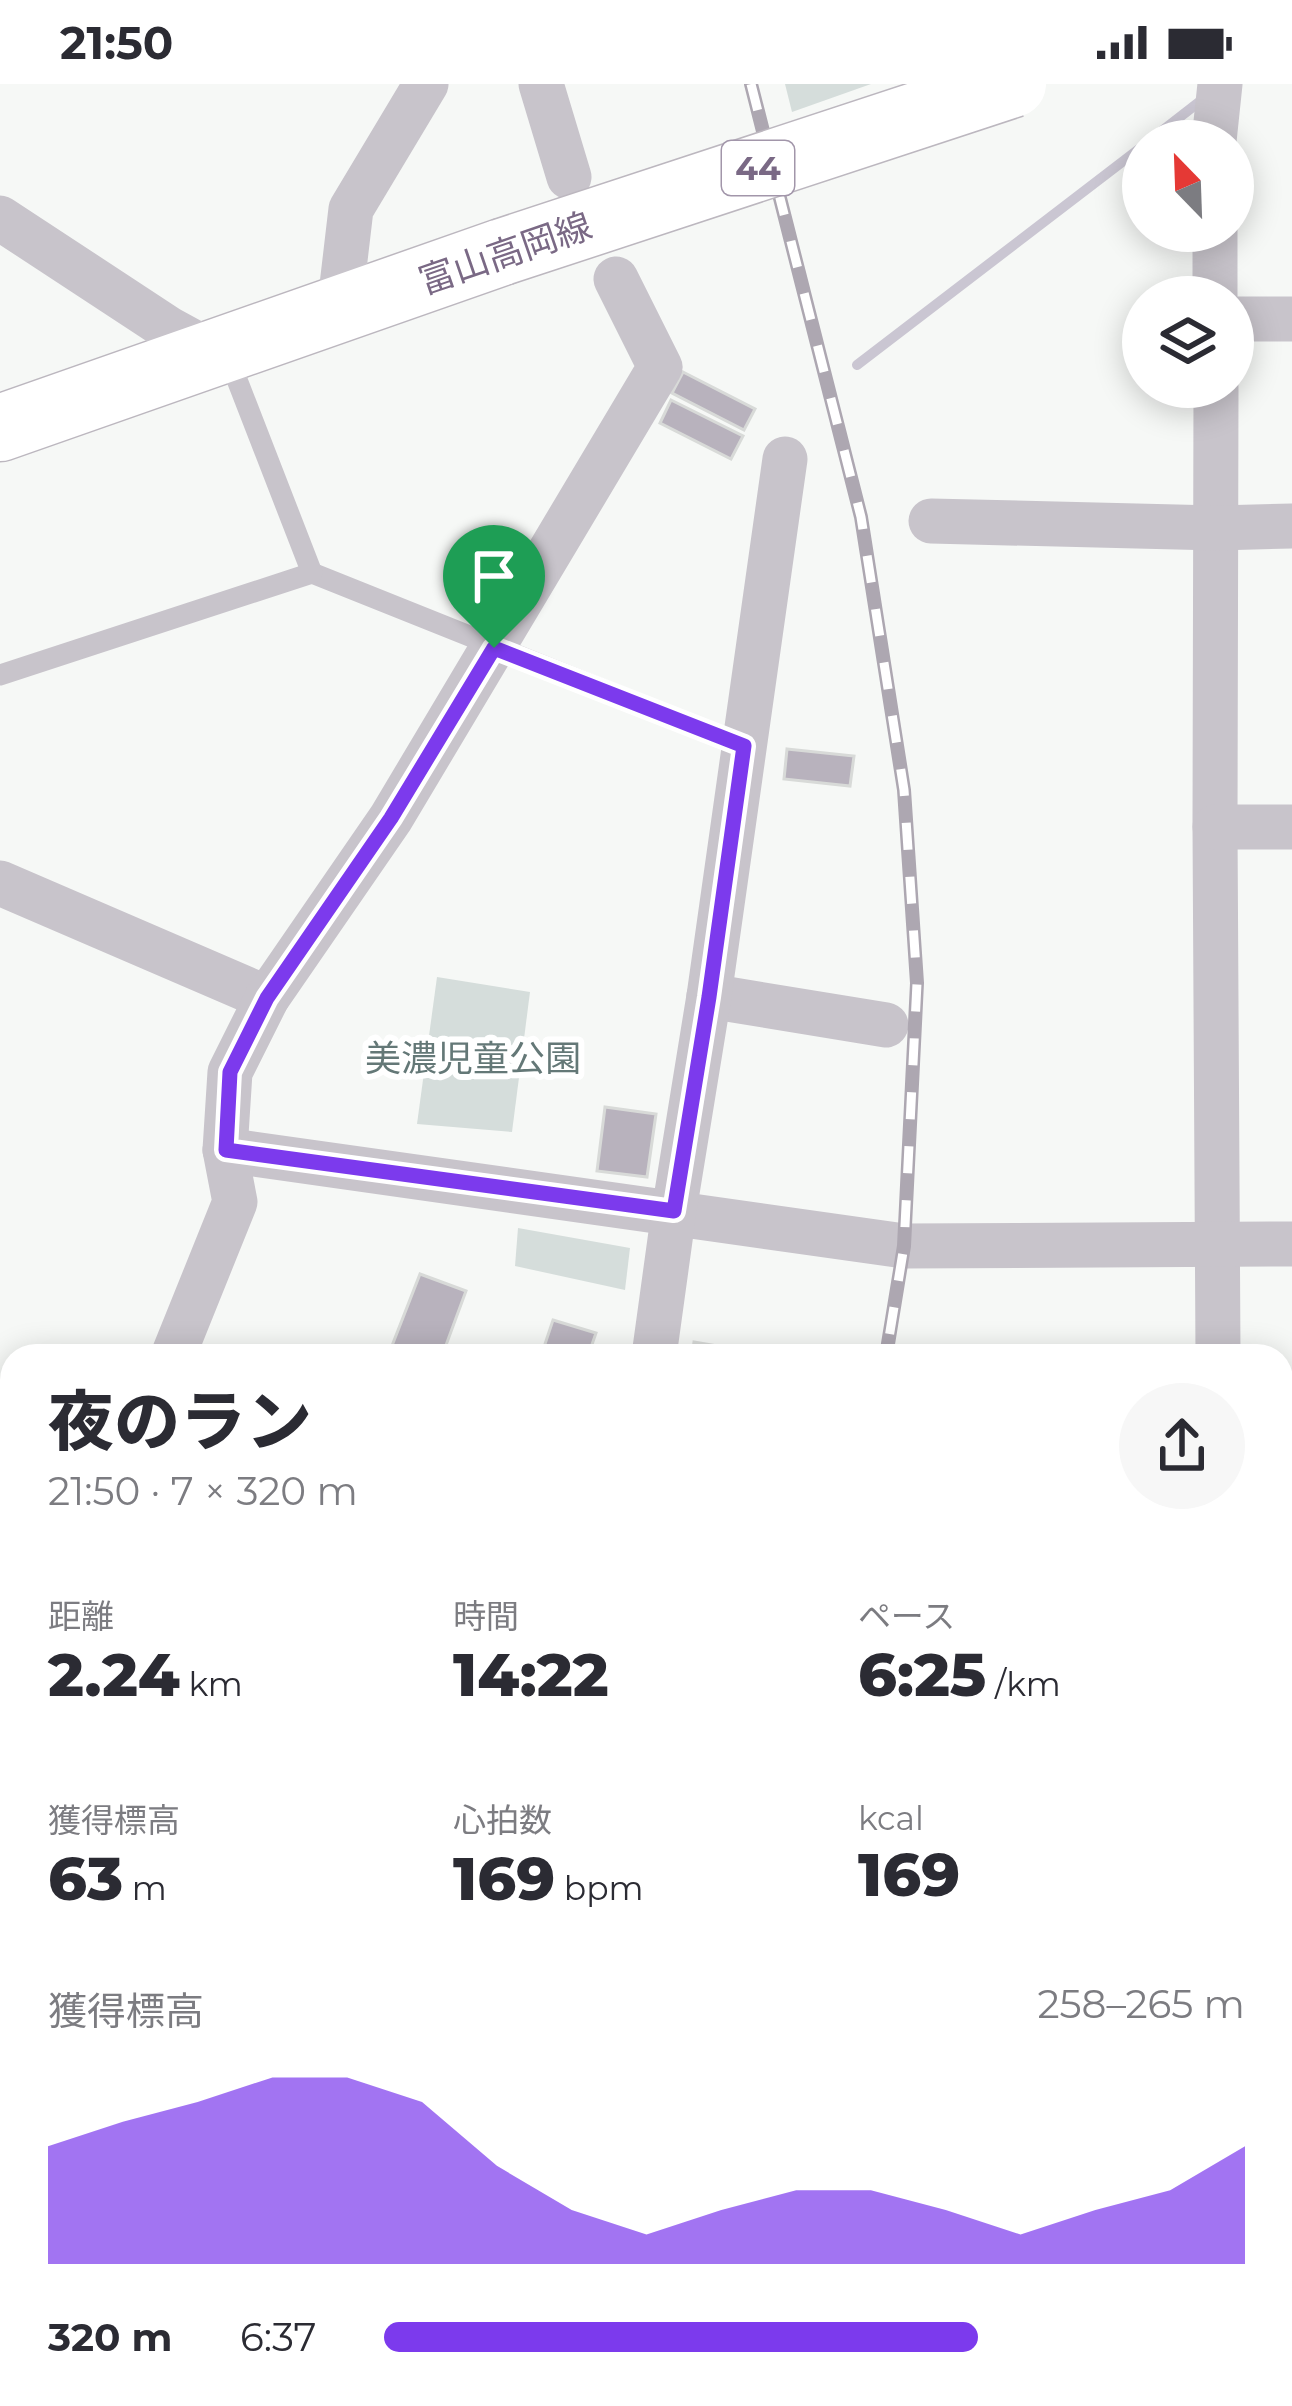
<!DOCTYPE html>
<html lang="ja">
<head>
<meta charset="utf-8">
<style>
	:root { --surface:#fff; --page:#f7f7f7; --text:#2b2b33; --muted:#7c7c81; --accent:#7c3aed }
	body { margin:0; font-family:Montserrat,"Noto Sans JP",sans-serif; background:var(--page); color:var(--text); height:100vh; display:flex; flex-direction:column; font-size:45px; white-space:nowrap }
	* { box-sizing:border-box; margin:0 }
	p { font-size:39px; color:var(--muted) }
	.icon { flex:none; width:66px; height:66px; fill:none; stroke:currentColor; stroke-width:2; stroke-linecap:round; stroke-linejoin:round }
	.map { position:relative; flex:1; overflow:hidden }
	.panel { position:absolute; left:0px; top:1260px; width:1293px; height:1062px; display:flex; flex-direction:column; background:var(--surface); border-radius:36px 36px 0 0; box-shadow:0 6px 30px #0003 }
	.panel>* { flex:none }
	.needle { width:78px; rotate:337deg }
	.controls { position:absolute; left:1122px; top:36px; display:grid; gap:24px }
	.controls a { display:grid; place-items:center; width:132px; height:132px; border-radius:50%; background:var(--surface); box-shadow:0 6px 30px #0003; font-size:60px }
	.pin { position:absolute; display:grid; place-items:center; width:102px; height:102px; color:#fff; margin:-123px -51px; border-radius:50% 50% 50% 0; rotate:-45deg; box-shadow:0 0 12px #0007 }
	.pin .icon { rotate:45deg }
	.round { display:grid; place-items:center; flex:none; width:126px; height:126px; border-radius:63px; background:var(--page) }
	.headline { display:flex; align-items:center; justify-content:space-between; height:204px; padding:0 48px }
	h1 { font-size:66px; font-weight:800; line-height:90px }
	.metrics { display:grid; grid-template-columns:repeat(3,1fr); gap:18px; height:204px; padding:12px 48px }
	.metrics div { display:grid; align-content:center }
	.metrics b { font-size:60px; font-weight:800 }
	.metrics small { font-size:33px; font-weight:400 }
	.metrics p { font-size:33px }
	.chart { height:336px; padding:24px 48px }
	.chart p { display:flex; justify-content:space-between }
	.chart svg { width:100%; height:216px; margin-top:12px; fill:var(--accent); opacity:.7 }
	ul { padding:0 48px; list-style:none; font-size:39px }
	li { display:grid; grid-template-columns:192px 144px 1fr; align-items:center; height:90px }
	li i { height:30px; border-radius:15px; background:var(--accent) }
	.status { display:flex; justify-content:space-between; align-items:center; height:84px; padding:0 60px; background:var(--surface); direction:ltr }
	.status svg { height:33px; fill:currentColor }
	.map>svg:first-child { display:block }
</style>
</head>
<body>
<div class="status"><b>21:50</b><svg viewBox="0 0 49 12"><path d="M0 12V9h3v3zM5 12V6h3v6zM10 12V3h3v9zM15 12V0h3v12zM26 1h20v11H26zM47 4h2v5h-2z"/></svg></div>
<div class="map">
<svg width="1292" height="2322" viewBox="0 0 1292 2322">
	<rect width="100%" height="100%" fill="#f6f8f6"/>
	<g fill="#d5dddb">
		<path d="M785,0H871L792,28Z"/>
		<path d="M437,893L530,908L512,1048L417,1040Z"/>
		<path d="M518,1144L630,1164L625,1206L515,1182Z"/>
	</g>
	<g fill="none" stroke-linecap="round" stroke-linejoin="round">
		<g stroke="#cac6d2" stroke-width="10">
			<path d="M1149,57L1203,15"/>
			<path d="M857,281L1143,62"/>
		</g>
	</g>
	<g fill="#b8b2bd" stroke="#d8dad8" stroke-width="3">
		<path d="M683,288L755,325L744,346L672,309Z"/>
		<path d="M671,316L743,352L731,375L660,339Z"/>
		<path d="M787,665L854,672L850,702L784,695Z"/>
		<path d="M605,1023L656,1030L647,1093L597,1087Z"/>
		<path d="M420,1190L466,1207L442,1272H388Z"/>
		<path d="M553,1236L596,1249L588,1272H541Z"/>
		<path d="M694,1258L775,1272H692Z"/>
	</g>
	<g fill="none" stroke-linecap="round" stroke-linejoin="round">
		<g stroke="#bcb7bf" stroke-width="69">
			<path id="primary" d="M0,344L502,168"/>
		</g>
		<path stroke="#bfbcc1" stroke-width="6" stroke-dasharray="6 6" stroke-linecap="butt" d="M741,2322L743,2310"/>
		<g stroke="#c8c4cb" stroke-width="21">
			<path d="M312,489L744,662"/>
			<path d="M0,591L312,489L227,270"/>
		</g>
		<g stroke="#c8c4cb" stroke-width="45">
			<path d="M541,0L569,93"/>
			<path d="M1214,57L1220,0"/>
			<path d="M0,134L169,245L213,269"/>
			<path d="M1215,147V213"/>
			<path d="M339,227L351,125L426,0"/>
			<path d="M1233,235H1292"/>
			<path d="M1216,303L1215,743L1218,1272"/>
			<path d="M931,437L1217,444L1292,442"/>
			<path d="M1215,743H1292"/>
			<path d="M0,799L267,914"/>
			<path d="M709,912L886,941"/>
			<path d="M225,1066L904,1162L1292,1160"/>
			<path d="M173,1272L235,1118L225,1066L230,988L267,914L391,734L660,283L616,195"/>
			<path d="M654,1272L674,1127L709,912L785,375"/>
			<path d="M0,1406L12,1407"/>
			<path d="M0,1693L12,1664"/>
			<path d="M1281,1846H1292"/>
			<path d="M0,2194L12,2198"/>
			<path d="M348,2310L384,2322"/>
			<path d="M905,2310V2322"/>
			<path d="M1225,2310V2322"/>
		</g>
		<g stroke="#c8c4cb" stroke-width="54">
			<path d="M1281,2065H1292"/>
			<path d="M460,2322L463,2310"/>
		</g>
		<use href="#primary" stroke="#fff" stroke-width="66"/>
		<g stroke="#ada7b1" stroke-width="14">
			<g id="rail">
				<path d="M751,0L861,433L904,706L917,899L904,1162L886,1272"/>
				<path d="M709,2322L711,2310"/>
			</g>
		</g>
		<use href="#rail" stroke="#fff" stroke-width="9" stroke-dasharray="27" stroke-linecap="butt"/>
		<g stroke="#bcb7bf" stroke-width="69" stroke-linecap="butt">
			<path id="primary-bridge" d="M502,168L1013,0"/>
		</g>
		<use href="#primary-bridge" stroke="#fff" stroke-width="66"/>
	</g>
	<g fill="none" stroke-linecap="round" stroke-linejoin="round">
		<g stroke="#fff" stroke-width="24">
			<path id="route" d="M494,564L744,662L709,913L674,1127L226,1066L230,988L267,914L391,734Z"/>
		</g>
		<use href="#route" stroke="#7c3aed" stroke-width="15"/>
	</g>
	<g text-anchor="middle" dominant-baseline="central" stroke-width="12" stroke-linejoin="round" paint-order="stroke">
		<rect fill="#fff" stroke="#a296aa" stroke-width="3" x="722" y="57" width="72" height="54" rx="9"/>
		<g font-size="33" font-weight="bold" fill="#7a6985">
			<text x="758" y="84">44</text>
		</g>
		<g font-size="36" fill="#7a6985" stroke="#fff">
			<text transform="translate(505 169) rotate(-19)">富山高岡線</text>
		</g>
		<g font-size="36" fill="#647877" stroke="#fff">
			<text x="473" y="974">美濃児童公園</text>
		</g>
	</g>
</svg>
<div class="controls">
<a><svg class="needle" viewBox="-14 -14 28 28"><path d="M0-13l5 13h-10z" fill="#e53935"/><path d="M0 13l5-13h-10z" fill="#7c7c81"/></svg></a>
<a><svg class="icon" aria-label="layers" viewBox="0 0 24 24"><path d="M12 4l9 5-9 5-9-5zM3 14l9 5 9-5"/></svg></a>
</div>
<div class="pin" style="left:494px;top:564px;background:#1e9e55"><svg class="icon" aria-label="arrive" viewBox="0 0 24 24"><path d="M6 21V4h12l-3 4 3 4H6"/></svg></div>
<section class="panel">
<div class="headline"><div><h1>夜のラン</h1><p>21:50 · 7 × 320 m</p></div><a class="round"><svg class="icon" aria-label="share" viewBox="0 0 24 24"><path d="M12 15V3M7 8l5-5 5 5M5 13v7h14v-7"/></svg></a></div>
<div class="metrics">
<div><p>距離</p><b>2.24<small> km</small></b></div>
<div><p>時間</p><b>14:22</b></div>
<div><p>ペース</p><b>6:25<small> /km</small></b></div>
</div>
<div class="metrics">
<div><p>獲得標高</p><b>63<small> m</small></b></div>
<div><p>心拍数</p><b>169<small> bpm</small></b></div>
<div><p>kcal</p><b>169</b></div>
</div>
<div class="chart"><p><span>獲得標高</span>258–265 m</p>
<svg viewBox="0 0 160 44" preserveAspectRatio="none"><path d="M0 44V20L10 15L20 11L30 6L40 6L50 11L60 24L70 33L80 38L90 33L100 29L110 29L120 33L130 38L140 33L150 29L160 20V44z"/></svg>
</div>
<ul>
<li><b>320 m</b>6:37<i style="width:69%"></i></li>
</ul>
</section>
</div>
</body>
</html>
